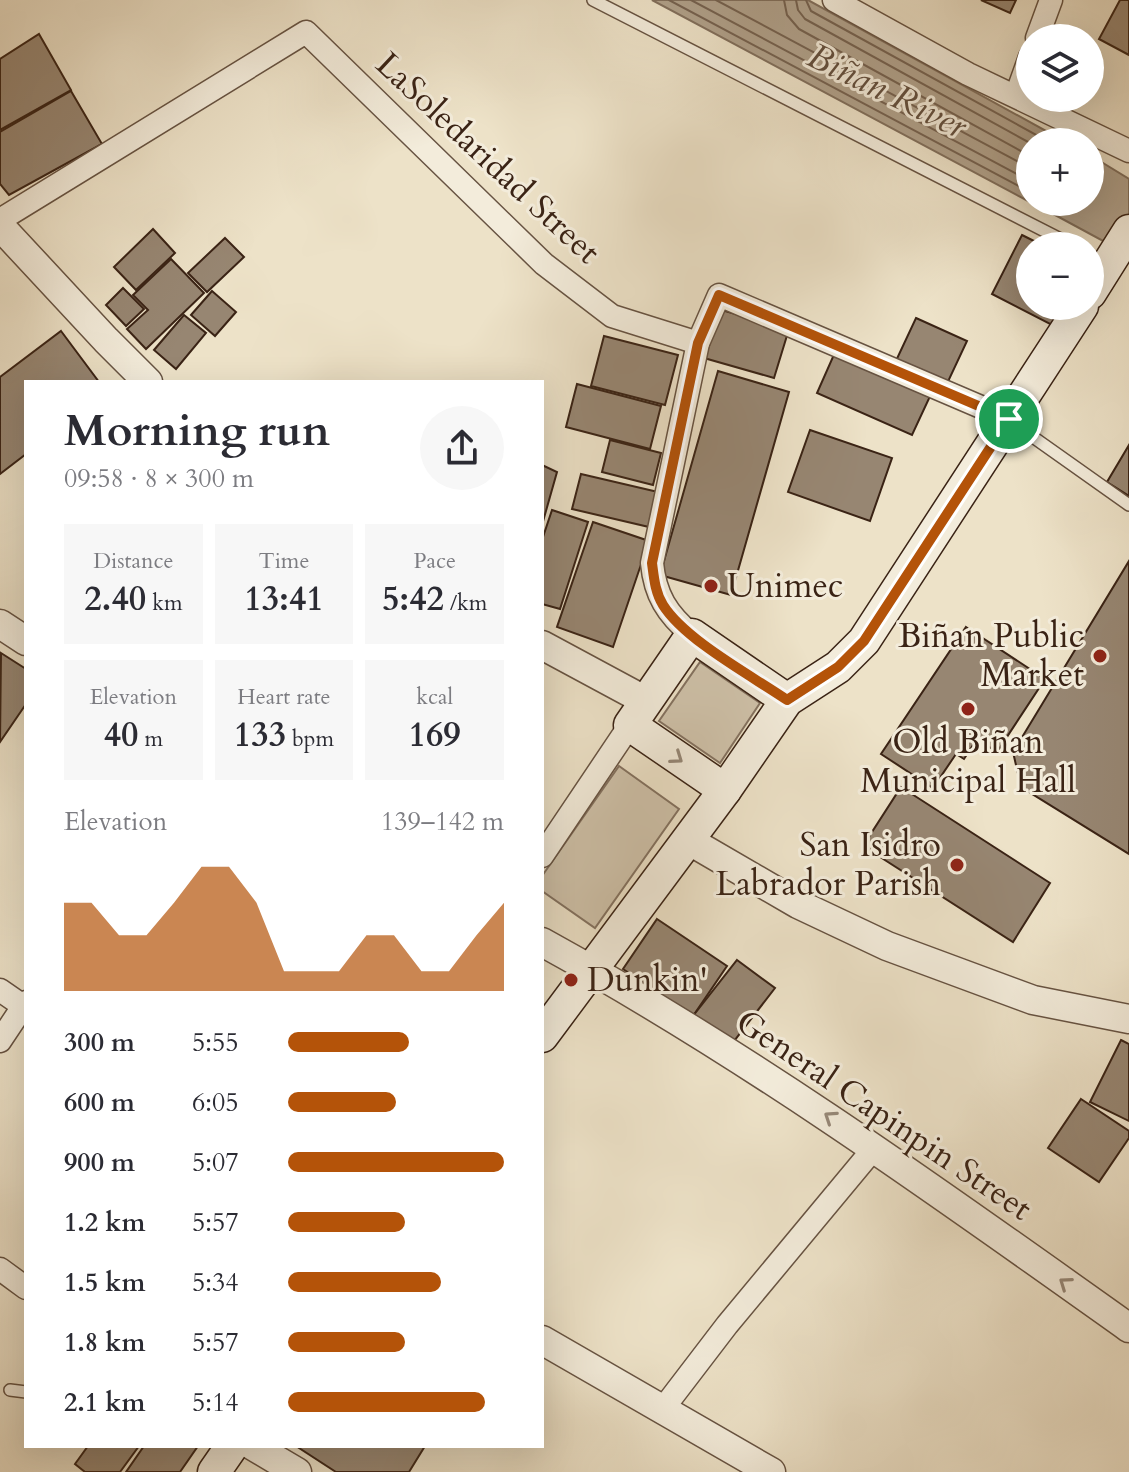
<!DOCTYPE html>
<html lang="en">
<head>
<meta charset="utf-8">
<style>
	:root { --surface:#fff; --page:#f7f7f7; --text:#2b2b33; --muted:#7c7c81; --accent:#b45309 }
	body { margin:0; font-family:Cardo,serif; background:var(--page); color:var(--text); height:100vh; display:flex; flex-direction:column; font-size:30px; white-space:nowrap }
	* { box-sizing:border-box; margin:0 }
	p { font-size:26px; color:var(--muted) }
	.icon { flex:none; width:44px; height:44px; fill:none; stroke:currentColor; stroke-width:2; stroke-linecap:round; stroke-linejoin:round }
	.map { position:relative; flex:1; overflow:hidden }
	.sheet { position:absolute; left:24px; top:380px; width:520px; height:1068px; display:flex; flex-direction:column; background:var(--surface); border-radius:0px; box-shadow:0 8px 32px #0002 }
	.sheet>* { flex:none }
	.controls { position:absolute; left:1016px; top:24px; display:grid; gap:16px }
	.controls a { display:grid; place-items:center; width:88px; height:88px; border-radius:50%; background:var(--surface); box-shadow:0 8px 32px #0002; font-size:40px }
	.pin { position:absolute; display:grid; place-items:center; width:68px; height:68px; color:#fff; margin:-34px; border:4px solid #fff; border-radius:50%; box-shadow:0 2px 8px #0007 }
	.round { display:grid; place-items:center; flex:none; width:84px; height:84px; border-radius:42px; background:var(--page) }
	.headline { display:flex; align-items:center; justify-content:space-between; height:136px; padding:0 40px }
	h1 { font-size:44px; font-weight:800; line-height:60px }
	.metrics { display:grid; grid-template-columns:repeat(3,1fr); gap:12px; height:136px; padding:8px 40px }
	.metrics div { display:grid; align-content:center; border-radius:0px; background:var(--page); text-align:center }
	.metrics b { font-size:34px; font-weight:800 }
	.metrics small { font-size:22px; font-weight:400 }
	.metrics p { font-size:22px }
	.chart { height:224px; padding:16px 40px }
	.chart p { display:flex; justify-content:space-between }
	.chart svg { width:100%; height:144px; margin-top:8px; fill:var(--accent); opacity:.7 }
	ul { padding:0 40px; list-style:none; font-size:26px }
	li { display:grid; grid-template-columns:128px 96px 1fr; align-items:center; height:60px }
	li i { height:20px; border-radius:10px; background:var(--accent) }
	.map>svg:first-child { display:block }
</style>
</head>
<body>
<div class="map">
<svg width="1129" height="1472" viewBox="0 0 1129 1472">
	<rect width="100%" height="100%" fill="#ede2c8"/>
	<filter id="stains"><feTurbulence type="fractalNoise" baseFrequency=".0025" numOctaves="4"/><feColorMatrix values="0 0 0 0 .2 0 0 0 0 .09 0 0 0 0 .02 0 0 0 .5 -.17"/></filter>
	<radialGradient id="worn" r=".72"><stop offset=".6" stop-color="#630" stop-opacity="0"/><stop offset="1" stop-color="#630" stop-opacity=".3"/></radialGradient>
	<g fill="#cfc2aa" stroke="#847260" stroke-width="2">
		<path d="M700,662L760,703L720,763L659,721Z"/>
		<path d="M619,766L679,809L595,928L542,891V876Z"/>
	</g>
	<g fill="#b0a18b" stroke="#816f5c" stroke-width="2">
		<path d="M652,0H808L1066,142H1030V202Z"/>
		<path d="M1090,155L1129,179V255L1031,202H1090Z"/>
	</g>
	<g fill="none" stroke-linecap="round" stroke-linejoin="round">
		<g stroke="#756250" stroke-width="2">
			<path d="M669,0L1030,192"/>
			<path d="M691,0L1030,181"/>
			<path d="M716,0L1030,168"/>
			<path d="M784,0L787,15L799,29L1030,156"/>
			<path d="M796,0L798,10L805,19L1030,143"/>
			<path d="M806,0L811,11L1049,142"/>
		</g>
	</g>
	<g fill="#978672" stroke="#3a2315" stroke-width="2">
		<path d="M981,0H1016L1010,13Z"/>
		<path d="M1120,0H1129V55L1099,39Z"/>
		<path d="M39,34L71,90L0,130V59Z"/>
		<path d="M71,91L102,144L9,195L0,184V132Z"/>
		<path d="M153,229L175,253L136,290L114,267Z"/>
		<path d="M1022,235L1044,246H1030V306H1062L1052,325L992,294Z"/>
		<path d="M225,238L244,257L207,292L188,273Z"/>
		<path d="M171,259L204,293L146,349L127,329L148,310L133,295Z"/>
		<path d="M123,288L144,309L126,326L106,305Z"/>
		<path d="M212,291L236,312L215,336L191,315Z"/>
		<path d="M718,309L789,329L774,378L704,358Z"/>
		<path d="M184,315L206,333L176,369L154,350Z"/>
		<path d="M916,318L967,341L945,388L894,365Z"/>
		<path d="M61,331L99,382H26V454L0,474V377Z"/>
		<path d="M604,336L678,355L665,405L591,386Z"/>
		<path d="M836,350L932,392L912,435L817,393Z"/>
		<path d="M718,371L789,392L731,595L660,575Z"/>
		<path d="M577,384L661,406L650,449L566,427Z"/>
		<path d="M810,430L892,458L870,521L788,492Z"/>
		<path d="M610,440L661,453L653,485L602,472Z"/>
		<path d="M1129,445V496L1107,482Z"/>
		<path d="M542,465L557,472L542,525Z"/>
		<path d="M581,474L658,492L649,527L572,509Z"/>
		<path d="M552,510L588,522L560,609L542,604V540Z"/>
		<path d="M593,522L649,541L613,647L557,627Z"/>
		<path d="M1129,561V854L1021,787L1013,752Z"/>
		<path d="M966,627L1045,679L997,752L977,739L964,759L956,754L933,788L881,754Z"/>
		<path d="M1,653L26,669V704L0,742Z"/>
		<path d="M901,787L1050,883L1013,942L863,846Z"/>
		<path d="M657,919L727,966L693,1016L623,969Z"/>
		<path d="M737,960L775,988L731,1045L693,1016Z"/>
		<path d="M1121,1040L1129,1044V1121L1090,1102Z"/>
		<path d="M1081,1099L1129,1131V1138L1099,1182L1048,1148Z"/>
		<path d="M88,1446H139L120,1472H85L75,1464Z"/>
		<path d="M144,1446H198L180,1472H126Z"/>
		<path d="M296,1446H425L409,1472H336Z"/>
	</g>
	<g fill="none" stroke-linecap="round" stroke-linejoin="round">
		<g stroke="#675342" stroke-width="14">
			<g id="service">
				<path d="M593,0L1074,246"/>
				<path d="M1009,420L1129,505"/>
				<path d="M10,1390L26,1392"/>
			</g>
		</g>
		<g stroke="#675342" stroke-width="25">
			<g id="minor">
				<path d="M834,0L968,74L1129,151"/>
				<path d="M1037,38L1051,0"/>
				<path d="M1016,96L1030,57"/>
				<path d="M0,220L306,32L544,264L612,316L698,343"/>
				<path d="M692,635C667,614 655,595 652,563L698,343L719,295L1009,419"/>
				<path d="M542,856L630,725"/>
				<path d="M0,990L26,1008"/>
				<path d="M0,1041L26,1002"/>
				<path d="M0,1269L26,1288"/>
				<path d="M662,1410L727,1325L875,1147"/>
			</g>
		</g>
		<g stroke="#675342" stroke-width="31">
			<g id="tertiary">
				<path d="M0,226L106,340L148,382"/>
				<path d="M0,624L26,641"/>
				<path d="M542,645L646,701"/>
				<path d="M688,840L798,904L887,946L1033,1000L1129,1019"/>
				<path d="M542,942C748,1055 938,1192 1129,1328"/>
				<path d="M542,1340L771,1472"/>
				<path d="M253,1446L297,1472"/>
			</g>
		</g>
		<g stroke="#3a2315" stroke-width="35">
			<g id="secondary">
				<path d="M1090,293L1129,231"/>
				<path d="M725,790L630,725L692,635L787,700"/>
				<path d="M542,1036L725,790L787,700L838,667L864,641L1082,306"/>
				<path d="M214,1472L232,1446"/>
			</g>
		</g>
		<use href="#service" stroke="#f3ecdb" stroke-width="11"/>
		<use href="#minor" stroke="#f3ecdb" stroke-width="22"/>
		<use href="#tertiary" stroke="#f3ecdb" stroke-width="28"/>
		<use href="#secondary" stroke="#f3ecdb" stroke-width="32"/>
	</g>
	<defs><path id="oneway-chevron" d="M-2-3.5L2.5 0L-2 3.5" fill="none" stroke-width="1.6" stroke-linecap="round" stroke-linejoin="round" transform="scale(2)"/></defs>
	<g stroke="#968878">
		<use href="#oneway-chevron" transform="translate(677 758) rotate(35)"/>
		<use href="#oneway-chevron" transform="translate(830 1117) rotate(-146)"/>
		<use href="#oneway-chevron" transform="translate(1065 1283) rotate(-145)"/>
	</g>
	<g fill="none" stroke-linecap="round" stroke-linejoin="round">
		<g stroke="#fff" stroke-width="16">
			<path id="route" d="M719,295L1009,419L864,641L838,667L787,700C752,676 685,640 663,605C655,592 654,578 652,563L698,343Z"/>
		</g>
		<use href="#route" stroke="#b45309" stroke-width="10"/>
	</g>
	<g fill="#8f2418" stroke="#f3ecdb" stroke-width="3">
		<circle cx="711" cy="586" r="8"/>
		<circle cx="1100" cy="656" r="8"/>
		<circle cx="968" cy="709" r="8"/>
		<circle cx="957" cy="865" r="8"/>
		<circle cx="571" cy="980" r="8"/>
	</g>
	<g text-anchor="middle" dominant-baseline="central" stroke-width="6" stroke-linejoin="round" paint-order="stroke">
		<g font-size="34" fill="#3a2315" stroke="#f3ecdb">
			<text transform="translate(488 158) rotate(43)">LaSoledaridad Street</text>
			<text transform="translate(884 1115) rotate(34)">General Capinpin Street</text>
		</g>
		<g font-size="34" fill="#3a2315" stroke="#f3ecdb" text-anchor="start">
			<text x="727" y="586">Unimec</text>
			<text x="1084" y="636" text-anchor="end">Biñan Public<tspan x="1084" dy="39">Market</tspan></text>
			<text x="968" y="742" text-anchor="middle">Old Biñan<tspan x="968" dy="39">Municipal Hall</tspan></text>
			<text x="941" y="845" text-anchor="end">San Isidro<tspan x="941" dy="39">Labrador Parish</tspan></text>
			<text x="587" y="980">Dunkin'</text>
		</g>
		<g font-size="36" font-style="italic" fill="#634f3e" stroke="#f3ecdb">
			<text transform="translate(887 91) rotate(26)">Biñan River</text>
		</g>
	</g>
	<rect width="100%" height="100%" filter="url(#stains)"/>
	<rect width="100%" height="100%" fill="url(#worn)"/>
</svg>
<div class="controls">
<a><svg class="icon" aria-label="layers" viewBox="0 0 24 24"><path d="M12 4l9 5-9 5-9-5zM3 14l9 5 9-5"/></svg></a>
<a>+</a>
<a>−</a>
</div>
<div class="pin" style="left:1009px;top:419px;background:#1e9e55"><svg class="icon" aria-label="arrive" viewBox="0 0 24 24"><path d="M6 21V4h12l-3 4 3 4H6"/></svg></div>
<section class="sheet">
<div class="headline"><div><h1>Morning run</h1><p>09:58 · 8 × 300 m</p></div><a class="round"><svg class="icon" aria-label="share" viewBox="0 0 24 24"><path d="M12 15V3M7 8l5-5 5 5M5 13v7h14v-7"/></svg></a></div>
<div class="metrics">
<div><p>Distance</p><b>2.40<small> km</small></b></div>
<div><p>Time</p><b>13:41</b></div>
<div><p>Pace</p><b>5:42<small> /km</small></b></div>
</div>
<div class="metrics">
<div><p>Elevation</p><b>40<small> m</small></b></div>
<div><p>Heart rate</p><b>133<small> bpm</small></b></div>
<div><p>kcal</p><b>169</b></div>
</div>
<div class="chart"><p><span>Elevation</span>139–142 m</p>
<svg viewBox="0 0 160 44" preserveAspectRatio="none"><path d="M0 44V17L10 17L20 27L30 27L40 17L50 6L60 6L70 17L80 38L90 38L100 38L110 27L120 27L130 38L140 38L150 27L160 17V44z"/></svg>
</div>
<ul>
<li><b>300 m</b>5:55<i style="width:56%"></i></li>
<li><b>600 m</b>6:05<i style="width:50%"></i></li>
<li><b>900 m</b>5:07<i style="width:100%"></i></li>
<li><b>1.2 km</b>5:57<i style="width:54%"></i></li>
<li><b>1.5 km</b>5:34<i style="width:71%"></i></li>
<li><b>1.8 km</b>5:57<i style="width:54%"></i></li>
<li><b>2.1 km</b>5:14<i style="width:91%"></i></li>
</ul>
</section>
</div>
</body>
</html>
